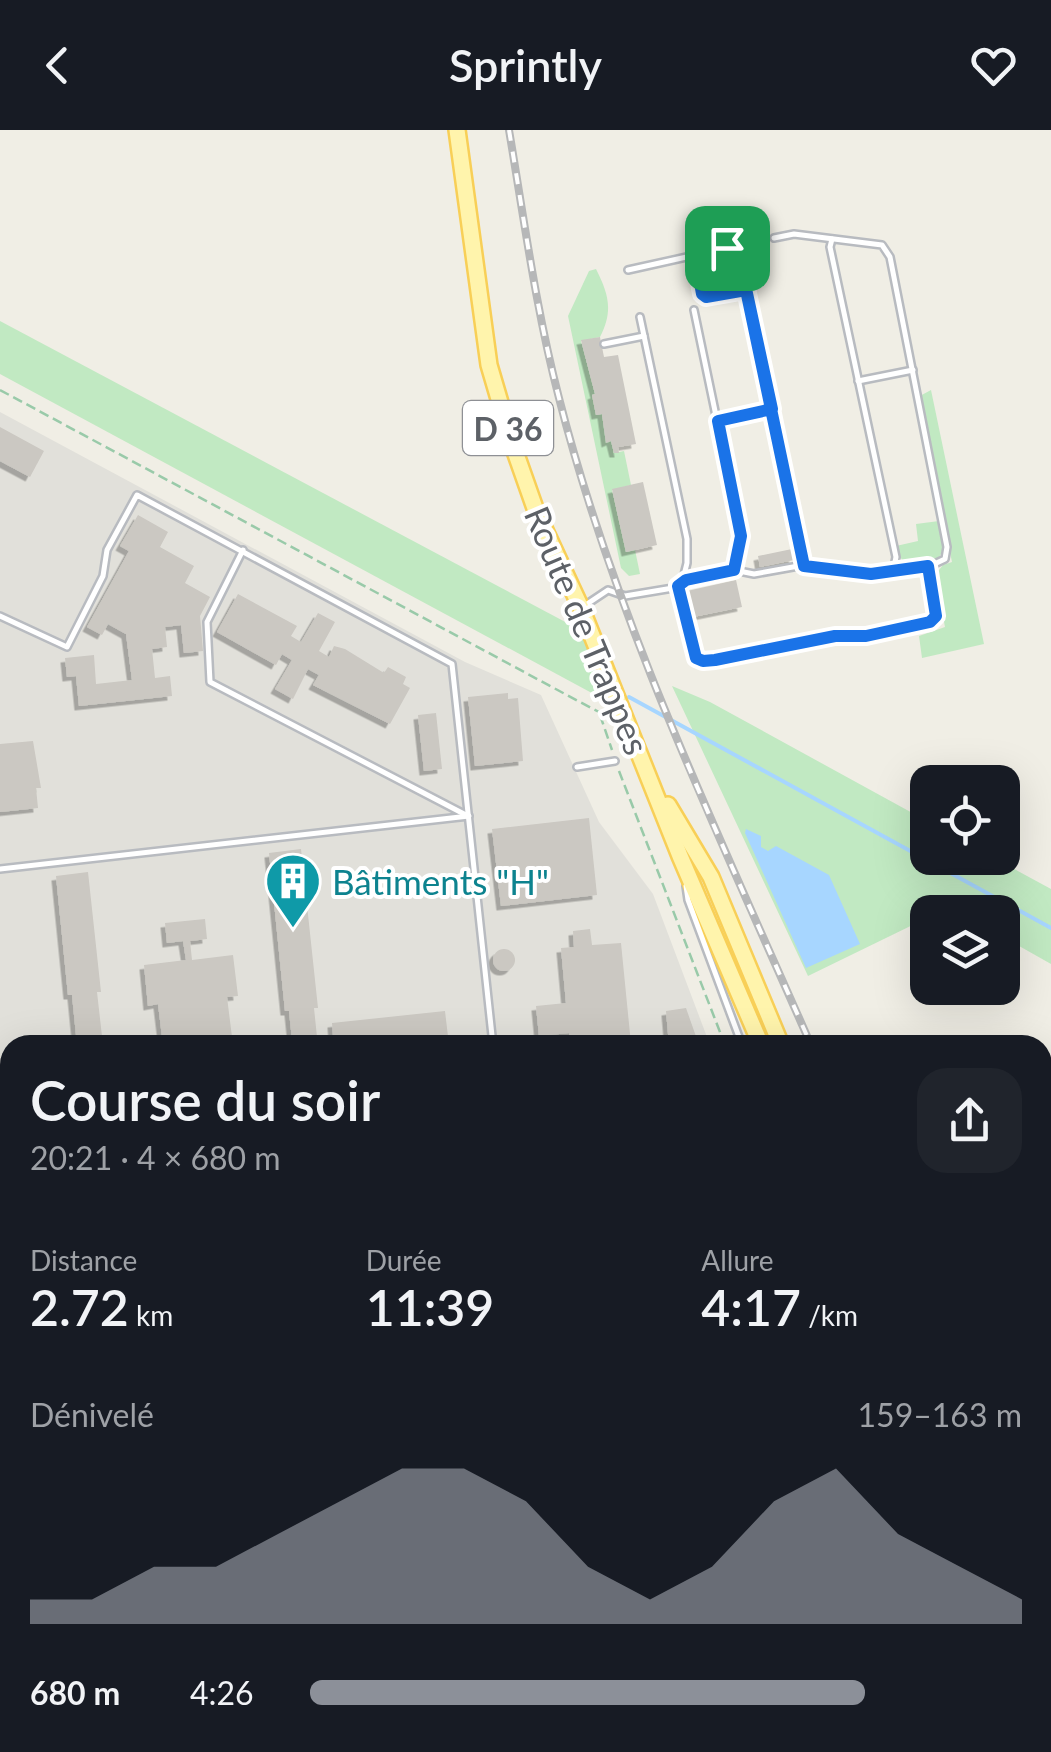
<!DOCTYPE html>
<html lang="fr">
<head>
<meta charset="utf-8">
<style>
	:root { --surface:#171b24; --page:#20242c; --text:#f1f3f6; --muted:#9ea1a6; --accent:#8c9099 }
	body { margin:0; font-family:Lato,sans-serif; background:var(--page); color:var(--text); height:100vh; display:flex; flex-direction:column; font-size:38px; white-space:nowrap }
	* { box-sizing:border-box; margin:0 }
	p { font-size:32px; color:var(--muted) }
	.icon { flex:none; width:55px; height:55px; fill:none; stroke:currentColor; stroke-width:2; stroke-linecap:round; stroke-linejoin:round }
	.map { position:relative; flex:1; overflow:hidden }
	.details { position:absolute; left:0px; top:905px; width:1052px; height:718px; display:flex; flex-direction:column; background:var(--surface); border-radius:30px 30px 0 0; box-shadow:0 10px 40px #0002 }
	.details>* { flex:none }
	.controls { position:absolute; left:910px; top:635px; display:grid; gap:20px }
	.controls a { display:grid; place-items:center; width:110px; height:110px; border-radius:20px; background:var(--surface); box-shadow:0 10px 40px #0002; font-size:50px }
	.pin { position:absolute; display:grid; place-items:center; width:85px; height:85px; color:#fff; margin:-42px; border-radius:20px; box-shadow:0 5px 15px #0006 }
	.round { display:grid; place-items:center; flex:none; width:105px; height:105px; border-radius:30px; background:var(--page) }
	.overview { display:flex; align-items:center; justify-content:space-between; height:170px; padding:0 30px }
	h1 { font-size:55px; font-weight:600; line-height:75px }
	.stats { display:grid; grid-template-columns:repeat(3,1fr); gap:15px; height:170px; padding:10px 30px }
	.stats div { display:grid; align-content:center }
	.stats b { font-size:50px; font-weight:600 }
	.stats small { font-size:28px; font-weight:400 }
	.stats p { font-size:28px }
	.chart { height:280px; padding:20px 30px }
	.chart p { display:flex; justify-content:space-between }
	.chart svg { width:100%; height:180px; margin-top:10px; fill:var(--accent); opacity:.7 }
	ul { padding:0 30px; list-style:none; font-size:32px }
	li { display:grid; grid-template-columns:160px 120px 1fr; align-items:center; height:75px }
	li i { height:25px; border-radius:12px; background:var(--accent) }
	header { display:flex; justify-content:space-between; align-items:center; height:130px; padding:0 30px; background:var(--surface); font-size:45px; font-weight:600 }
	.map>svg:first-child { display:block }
</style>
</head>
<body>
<header><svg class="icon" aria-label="back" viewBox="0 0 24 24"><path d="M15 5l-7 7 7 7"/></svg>Sprintly<svg class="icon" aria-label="heart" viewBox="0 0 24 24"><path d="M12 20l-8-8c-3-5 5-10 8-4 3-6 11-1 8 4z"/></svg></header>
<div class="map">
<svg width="1051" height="1622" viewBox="0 0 1051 1622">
	<defs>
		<filter id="shadow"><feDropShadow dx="-4.5" dy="4.5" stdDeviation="0" flood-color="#0004"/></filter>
	</defs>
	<rect width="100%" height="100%" fill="#f0eee5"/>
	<path fill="#e1e0da" d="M0,282L465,532L541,565L599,692L653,764L710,915H10V1612H1000L1003,1622H0Z"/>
	<g fill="#c1e9c2">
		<path d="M596,139C608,163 614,180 600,207L581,211L595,264L592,265L596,285L602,284L606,312L611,311L614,323L624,321L631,355L612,360L626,422L635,420L640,444L629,446L621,438L568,186L589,141Z"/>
		<path d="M0,191L586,503L601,568L0,244Z"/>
		<path d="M931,260L984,514L922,528L919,506L945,497L935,445L943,435L952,432L918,267Z"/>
		<path d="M939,391C949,424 941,440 904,435L896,416L918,411L916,394Z"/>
		<path d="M672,556L710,572L927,691L928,728H994L1051,759V834L1003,807L1002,782H957L948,778L928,782L927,788L808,846Z"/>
		<path d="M67,1612H496L503,1622H62Z"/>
	</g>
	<path fill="#a7d6ff" d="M746,699L761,706V717L768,721L776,716L829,745L860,814L806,838L745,703Z"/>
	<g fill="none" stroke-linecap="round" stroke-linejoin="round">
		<path stroke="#a7d6ff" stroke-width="4" d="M629,567L1051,798"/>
	</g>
	<g fill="#cbc8c2" filter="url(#shadow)">
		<path d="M600,207L604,227L618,225L636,314L618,317L619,323H614L611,311L606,313L602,284L596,285L592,265L595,264L581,210Z"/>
		<path d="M0,297L44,321L30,347L0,331Z"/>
		<path d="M643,352L657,415L626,422L612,359Z"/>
		<path d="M138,385L168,402L160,417L194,436L185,453L210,467L200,486L203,521L184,523L181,495L165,497L167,517L152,519L155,548L170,546L172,566L79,576L76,546L67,547L65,528L94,525L96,554L132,550L126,504L108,494L102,505L87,497L129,421L120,416Z"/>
		<path d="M792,419L794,430L760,437L758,426Z"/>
		<path d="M736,450L742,477L693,487L687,461Z"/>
		<path d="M238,464L297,496L291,506L301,512L318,483L335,492L319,521L329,527L334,516L345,519L384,543L388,537L406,547L403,554L410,558L390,594L313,555L319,545L308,539L293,569L275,559L292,530L282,524L276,535L217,502Z"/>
		<path d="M508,563V569L518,568L523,631L475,636L468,567Z"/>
		<path d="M436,583L442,639L424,641L418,585Z"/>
		<path d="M33,611L41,658H36L38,678L0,682V614Z"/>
		<path d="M589,688L597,765L501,776L492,699Z"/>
		<path d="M301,719L318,878H314L317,907L333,906L332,893L445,881L449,915H269V912L292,910L289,881H285L269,723Z"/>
		<path d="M88,742L101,862H97L103,915H77L72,865H68L56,746Z"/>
		<path d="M205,789L207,809L190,811L192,830L233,825L238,866L227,867L233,915H163L158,874L148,876L144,835L186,830L183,811L167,813L165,793Z"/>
		<path d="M590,799L592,815L621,813L631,914L571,915L570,912L561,913V909L570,908L569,903L539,906L536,876L566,873L561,818L574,817L573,801Z"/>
		<circle cx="504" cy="830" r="11"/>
		<path d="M686,878L699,915H669L666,881Z"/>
		<path d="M10,927V963L0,964V928Z"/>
		<path d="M635,1612H671L672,1622H636Z"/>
		<path d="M696,1612H735L736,1622H697Z"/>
		<path d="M827,1612H897L898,1622H828Z"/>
	</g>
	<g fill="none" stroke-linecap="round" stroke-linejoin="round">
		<g stroke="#b8bbc0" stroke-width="10">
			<g id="lane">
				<path d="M832,109L830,117L896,427L893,442"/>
				<path d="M695,125L706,167L746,160"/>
				<path d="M628,140L727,118L737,122L804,435"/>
				<path d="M694,180L741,406L734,440"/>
				<path d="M640,187L687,409V433L682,453"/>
				<path d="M604,214L644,206"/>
				<path d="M858,251L913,240"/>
				<path d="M717,291L772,279"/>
				<path d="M243,420L207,492L210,552L466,685"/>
				<path d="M678,456L696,528L703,531L835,506H866L931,492L936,486L928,437"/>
				<path d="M584,476L608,460L625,466L673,458L686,450L734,440L754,444L804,435L871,444L928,437L945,429L947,417L890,127L882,115L794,104L774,108"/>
				<path d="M0,486L67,517L103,446L107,420L137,365L452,534L493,915"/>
				<path d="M577,637L615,631"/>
				<path d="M0,739L469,686"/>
				<path d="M686,756L688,770L742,915"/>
				<path d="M0,1163L10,1161"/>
				<path d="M500,1612L507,1622"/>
				<path d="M569,1612L570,1622"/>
				<path d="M749,1612L750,1622"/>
				<path d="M933,1612L937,1622"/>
				<path d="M996,1612L1000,1622"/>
				<path d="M1021,1612L1024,1622"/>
				<path d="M55,1622L60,1612"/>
			</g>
		</g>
		<g stroke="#f8cf57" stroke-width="20">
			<g id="primary">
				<path d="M457,0L489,235L511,310L536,381L581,478L680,726L761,915"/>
				<path d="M668,675L711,747L781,915"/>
				<path d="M1042,1513L1051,1532"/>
				<path d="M1042,1552L1051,1571"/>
			</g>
		</g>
		<g stroke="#99caa9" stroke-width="2.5" stroke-dasharray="10 5" stroke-linecap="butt">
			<path d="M0,260L578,571L599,582L607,581"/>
			<path d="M600,585L612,620"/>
			<path d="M619,641L725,915"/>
			<path d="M0,1305L10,1302"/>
			<path d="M0,1587L10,1558"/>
			<path d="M337,1612L338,1622"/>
			<path d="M1010,1612L1013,1622"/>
		</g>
		<use href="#lane" stroke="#fff" stroke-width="5"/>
		<use href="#primary" stroke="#fff4ac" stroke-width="15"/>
		<g stroke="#b6b7b8" stroke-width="8">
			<g id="rail">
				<path d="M509,0C524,89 536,180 559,268C616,492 718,703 811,915"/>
				<path d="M1042,1436L1051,1455"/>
				<path d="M1042,1463L1051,1482"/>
			</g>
		</g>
		<use href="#rail" stroke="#fff" stroke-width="4" stroke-dasharray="11" stroke-linecap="butt"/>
	</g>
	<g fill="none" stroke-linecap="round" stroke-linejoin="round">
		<g stroke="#fff" stroke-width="20">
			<path id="route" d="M727,118L737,122L740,131L772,279L718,291L741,406L734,440L686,450L678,456L696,528L703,531L715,530L835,506H866L930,492L936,486L928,436L871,444L804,436L746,160L706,167L702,164L695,125L727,118"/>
		</g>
		<use href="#route" stroke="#1a73e8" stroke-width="12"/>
	</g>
	<defs>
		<g id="building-pin" transform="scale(2.875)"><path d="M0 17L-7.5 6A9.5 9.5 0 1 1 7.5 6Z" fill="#0f9aa8" stroke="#fff"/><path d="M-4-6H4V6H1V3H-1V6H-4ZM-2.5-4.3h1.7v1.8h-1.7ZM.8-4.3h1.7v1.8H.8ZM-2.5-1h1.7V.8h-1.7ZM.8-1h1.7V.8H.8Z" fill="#fff"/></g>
	</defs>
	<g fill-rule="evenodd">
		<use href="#building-pin" x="293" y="751"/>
	</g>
	<g text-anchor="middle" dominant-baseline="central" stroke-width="8" stroke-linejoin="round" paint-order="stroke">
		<rect fill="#fff" stroke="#8e9095" stroke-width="2.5" x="463" y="271" width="90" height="54" rx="8"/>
		<g font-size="32" font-weight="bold" fill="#5d6167">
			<text x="508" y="298">D 36</text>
		</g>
		<g font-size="35" fill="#5d6167" stroke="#fff">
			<text transform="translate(588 500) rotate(67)">Route de Trappes</text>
		</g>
		<g font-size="35" fill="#0d838f" stroke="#fff" text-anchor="start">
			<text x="332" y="751">Bâtiments "H"</text>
		</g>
	</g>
</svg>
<div class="controls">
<a><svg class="icon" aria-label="locate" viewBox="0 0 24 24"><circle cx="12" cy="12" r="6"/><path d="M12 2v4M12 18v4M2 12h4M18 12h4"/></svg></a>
<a><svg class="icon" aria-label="layers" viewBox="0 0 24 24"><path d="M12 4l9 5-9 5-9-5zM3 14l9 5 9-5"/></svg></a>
</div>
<div class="pin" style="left:727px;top:118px;background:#1e9e55"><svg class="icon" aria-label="arrive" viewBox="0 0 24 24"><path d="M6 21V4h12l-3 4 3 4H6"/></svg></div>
<section class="details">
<div class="overview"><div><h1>Course du soir</h1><p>20:21 · 4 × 680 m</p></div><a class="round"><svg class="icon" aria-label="share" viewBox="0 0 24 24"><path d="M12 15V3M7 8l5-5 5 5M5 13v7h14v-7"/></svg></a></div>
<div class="stats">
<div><p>Distance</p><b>2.72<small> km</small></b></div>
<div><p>Durée</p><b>11:39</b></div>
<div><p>Allure</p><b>4:17<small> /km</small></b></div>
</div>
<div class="chart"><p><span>Dénivelé</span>159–163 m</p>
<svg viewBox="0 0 160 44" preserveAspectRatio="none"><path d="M0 44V38L10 38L20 30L30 30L40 22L50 14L60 6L70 6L80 14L90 30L100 38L110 30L120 14L130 6L140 22L150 30L160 38V44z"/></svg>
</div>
<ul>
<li><b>680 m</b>4:26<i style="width:78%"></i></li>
</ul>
</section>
</div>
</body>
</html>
